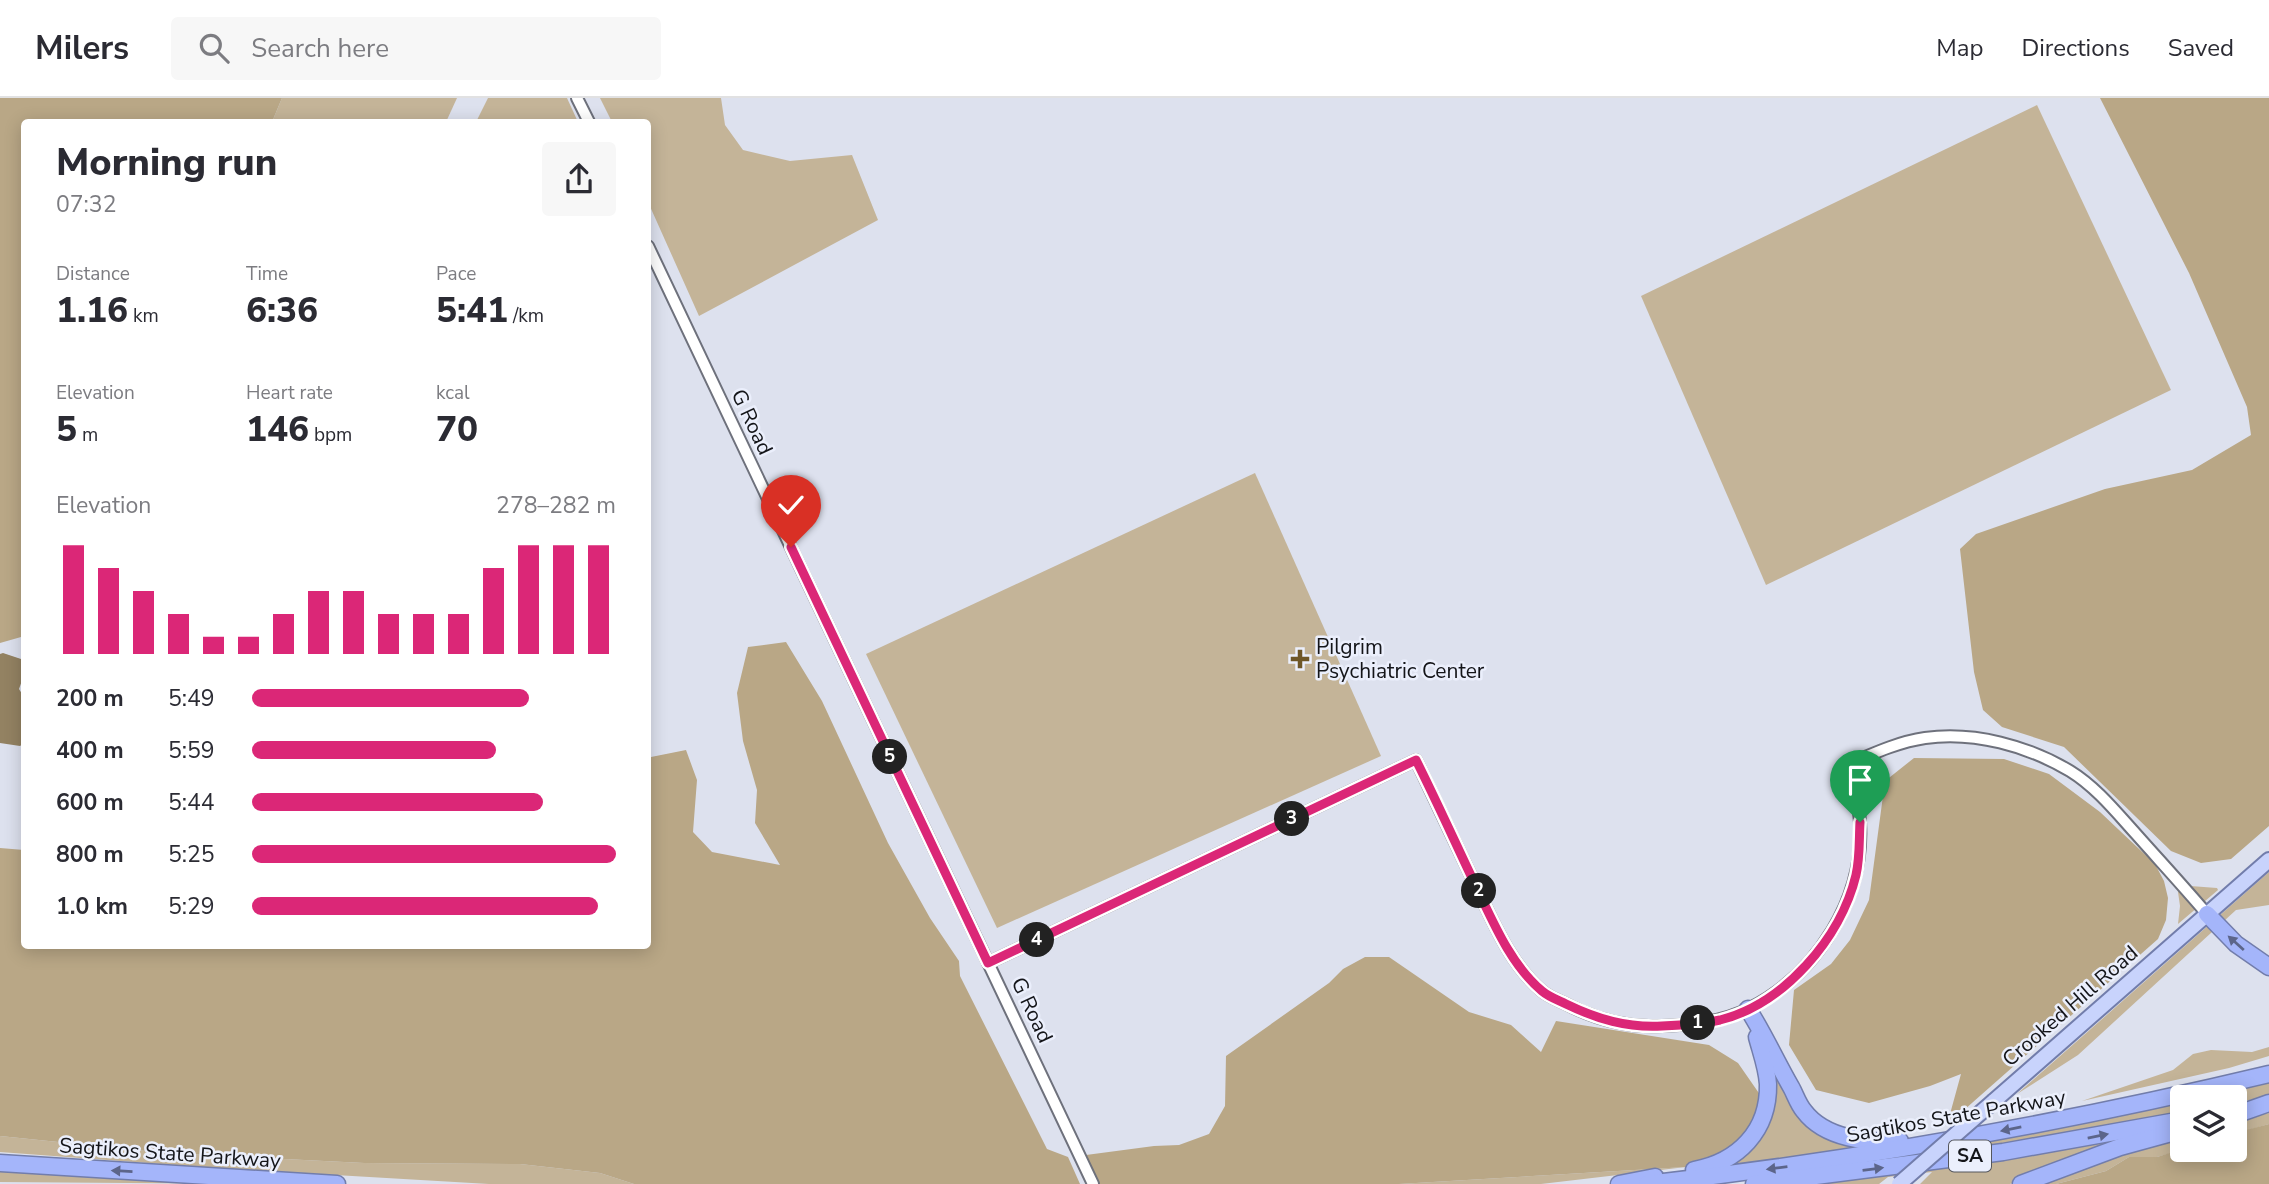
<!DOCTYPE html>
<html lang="en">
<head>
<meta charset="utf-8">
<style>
	:root { --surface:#fff; --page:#f7f7f7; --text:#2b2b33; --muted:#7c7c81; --line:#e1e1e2; --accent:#db2777 }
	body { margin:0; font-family:"Nunito Sans",sans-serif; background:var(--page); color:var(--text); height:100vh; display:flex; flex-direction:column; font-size:26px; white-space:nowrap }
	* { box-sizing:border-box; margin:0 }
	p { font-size:23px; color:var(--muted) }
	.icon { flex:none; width:38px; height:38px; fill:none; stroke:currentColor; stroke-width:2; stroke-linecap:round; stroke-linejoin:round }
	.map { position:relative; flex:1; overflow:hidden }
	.side { position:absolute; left:21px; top:21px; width:630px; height:830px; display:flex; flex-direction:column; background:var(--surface); border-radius:7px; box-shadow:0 4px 18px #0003 }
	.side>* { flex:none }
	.fabs { position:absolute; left:2170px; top:987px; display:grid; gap:14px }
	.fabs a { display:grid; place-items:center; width:77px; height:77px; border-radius:7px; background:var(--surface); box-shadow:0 4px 18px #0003; font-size:35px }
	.pin { position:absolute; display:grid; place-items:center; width:60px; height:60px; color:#fff; margin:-72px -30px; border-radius:50% 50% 50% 0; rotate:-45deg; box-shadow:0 0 7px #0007 }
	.pin .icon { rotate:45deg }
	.km { position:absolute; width:35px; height:35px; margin:-18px; border-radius:50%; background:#222; color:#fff; font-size:19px; line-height:35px; text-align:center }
	.round { display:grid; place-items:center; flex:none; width:74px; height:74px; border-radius:7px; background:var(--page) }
	.head { display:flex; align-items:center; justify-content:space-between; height:119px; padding:0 35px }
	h1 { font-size:38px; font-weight:800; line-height:52px }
	.metrics { display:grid; grid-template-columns:repeat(3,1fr); gap:10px; height:119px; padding:7px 35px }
	.metrics div { display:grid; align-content:center }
	.metrics b { font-size:35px; font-weight:800 }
	.metrics small { font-size:19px; font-weight:400 }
	.metrics p { font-size:19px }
	.chart { height:196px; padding:14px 35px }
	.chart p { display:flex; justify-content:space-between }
	.chart svg { width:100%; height:126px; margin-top:7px; stroke:var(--accent); stroke-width:6 }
	ul { padding:0 35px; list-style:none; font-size:23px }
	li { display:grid; grid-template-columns:112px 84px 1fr; align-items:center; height:52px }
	li i { height:18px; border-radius:9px; background:var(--accent) }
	header { display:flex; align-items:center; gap:42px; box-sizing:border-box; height:98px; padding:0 35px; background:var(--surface); border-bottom:2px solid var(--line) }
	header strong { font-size:33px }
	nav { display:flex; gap:38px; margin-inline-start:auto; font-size:24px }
	.search { width:490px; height:63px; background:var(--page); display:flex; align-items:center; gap:18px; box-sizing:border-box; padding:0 24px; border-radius:7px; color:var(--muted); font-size:26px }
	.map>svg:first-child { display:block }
</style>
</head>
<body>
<header>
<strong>Milers</strong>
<div class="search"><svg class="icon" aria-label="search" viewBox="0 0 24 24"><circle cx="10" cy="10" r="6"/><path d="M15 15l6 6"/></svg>Search here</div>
<nav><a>Map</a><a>Directions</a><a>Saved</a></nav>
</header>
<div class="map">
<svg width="2269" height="1086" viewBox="0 0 2269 1086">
	<rect width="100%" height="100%" fill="#dde1ee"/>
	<g fill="#c4b498">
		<path d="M282,0H457L446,24H272Z"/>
		<path d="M488,0H567L578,24H476Z"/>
		<path d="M600,0H721L725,27L743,52L790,63L852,57L878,122L699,218L648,104V24H612Z"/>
		<path d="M2037,7L2171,292L1766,487L1641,198Z"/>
		<path d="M1255,375L1381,658L997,830L866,556Z"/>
		<path d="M2269,774V807L2236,812L2078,957L2017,996Z"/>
		<path d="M2177,787L2217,790L2218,792L2178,826L2180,808Z"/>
		<path d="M2269,949V958L2229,970L2082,1003L2173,972L2193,956L2211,952L2252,954Z"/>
		<path d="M1765,951L1786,997L1865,1049L1718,1072L1755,1047Z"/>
		<path d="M2269,983V998L2235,1005V999H2196Z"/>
		<path d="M2182,1002V1016L1964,1053L1969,1047Z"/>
		<path d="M2269,1015V1026L2235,1036V1023Z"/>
		<path d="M0,1038L165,1055L364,1065L520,1066L600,1075L634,1086H489L214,1070L0,1054Z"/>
		<path d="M2182,1038V1052L2157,1059H2129L2106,1073L2056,1086H2040L2118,1056Z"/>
		<path d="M2114,1041L2115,1047L2010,1086H1920L1932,1074L1888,1079L1879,1086H1816Z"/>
		<path d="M1686,1069L1541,1086H1399Z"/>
		<path d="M0,1070L261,1086L0,1084Z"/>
	</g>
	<g fill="#b9a786">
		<path d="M0,0H282L272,24H24V542L21,539L0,545Z"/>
		<path d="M2100,0H2269V728L2231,761L2201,765L2171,753L2064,649L2002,629L1983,612L1974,574L1960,451L1976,436L2105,391L2192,372L2251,337L2247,309L2189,175Z"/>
		<path d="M786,544L822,603L888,745L930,820L959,863L960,878L1047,1051L1068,1059L1080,1086H634L600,1075L520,1066L364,1065L165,1055L0,1038V750L24,752V847H648V651L651,659L686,652L697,682L693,734L712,754L780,767L755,725L757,692L743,643L737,595L748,549Z"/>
		<path d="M1914,660L2004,661L2049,676L2100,714L2155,766L2164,783L2168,800L2166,822L2158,841L1947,1027L1961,976L1930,988L1869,1005L1816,992L1789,947L1794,892L1831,866L1850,842L1869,802L1885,683Z"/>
		<path d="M1365,859H1389L1469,914L1511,927L1541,954L1556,923L1709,947L1738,965L1763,1001L1750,1037L1719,1062L1686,1069L1399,1086H1099L1086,1057L1154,1048L1179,1047L1209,1036L1225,1008L1226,958L1329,885L1343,871Z"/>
		<path d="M2269,1026V1086H2056L2106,1073L2129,1059H2157L2182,1051L2235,1052V1035Z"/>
	</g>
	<path fill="#938262" d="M3,555L21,561L24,577L19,591L24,599V645L20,648L0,645V556Z"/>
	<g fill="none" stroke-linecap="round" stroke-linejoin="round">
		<g stroke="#6e717c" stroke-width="14">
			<g id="minor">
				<path d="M577,0L589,24"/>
				<path d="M648,148L1093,1086"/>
				<path d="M988,865L1416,662C1435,702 1454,742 1473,782C1492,821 1509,865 1542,893C1549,899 1558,902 1566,906C1597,922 1627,930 1662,928C1692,927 1723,924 1750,910C1817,876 1865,800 1860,724C1859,705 1851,686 1844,668C1870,657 1897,644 1925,640C1974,633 2028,648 2070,673C2096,689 2116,714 2136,736C2160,763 2184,789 2207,816"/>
			</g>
		</g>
		<g stroke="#727dab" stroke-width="18">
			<path id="major" d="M1994,1003L2269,762"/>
		</g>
		<g stroke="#727dab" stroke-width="19">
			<g id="highway">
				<path d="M2207,816L2236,846L2269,869"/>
				<path d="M1748,911C1764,936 1776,963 1791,989C1795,996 1798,1006 1804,1013C1825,1041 1868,1045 1900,1043"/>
				<path d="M2235,1017L2269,1005"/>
				<path d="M0,1065L337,1086"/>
				<path d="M1694,1072C1738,1064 1769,1033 1768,986C1767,970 1761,954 1757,939"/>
				<path d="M1619,1086L1655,1079"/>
				<path d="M1647,1086C1856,1062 2064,1025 2269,976"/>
				<path d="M1754,1086L2003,1054L2182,1022"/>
				<path d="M2021,1086L2120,1049L2182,1032"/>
			</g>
		</g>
		<use href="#minor" stroke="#fff" stroke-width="10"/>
		<use href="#major" stroke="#c8d3fc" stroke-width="14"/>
		<use href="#highway" stroke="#a4b5fa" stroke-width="16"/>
		<g stroke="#727dab" stroke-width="18" stroke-linecap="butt">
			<path id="major-bridge" d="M1899,1086L1994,1003"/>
		</g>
		<use href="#major-bridge" stroke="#c8d3fc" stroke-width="14"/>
	</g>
	<defs><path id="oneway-solid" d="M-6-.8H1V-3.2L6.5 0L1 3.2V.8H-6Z" transform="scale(1.75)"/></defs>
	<g fill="#5c658a">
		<use href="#oneway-solid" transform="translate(2236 845) rotate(-138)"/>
		<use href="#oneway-solid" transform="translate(2011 1031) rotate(169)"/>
		<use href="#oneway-solid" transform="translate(2098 1038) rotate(-11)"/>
		<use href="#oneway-solid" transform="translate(1777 1070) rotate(173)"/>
		<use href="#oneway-solid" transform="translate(1873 1071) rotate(-7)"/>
		<use href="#oneway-solid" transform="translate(122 1073) rotate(-177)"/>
	</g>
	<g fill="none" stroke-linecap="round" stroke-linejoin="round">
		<g stroke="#fff" stroke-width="14">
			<path id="route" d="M791,449L988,865L1416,662C1436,702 1454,742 1473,782C1492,821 1509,865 1542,893C1549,899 1558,902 1566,906C1597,921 1627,930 1662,928C1682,927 1702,926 1720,922C1784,906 1841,840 1856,777C1860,760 1859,741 1860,724"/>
		</g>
		<use href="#route" stroke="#db2777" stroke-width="9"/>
	</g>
	<path fill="#6f5727" stroke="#ebeffc" stroke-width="2.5" d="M1296.5 550.5h7v7h7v7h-7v7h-7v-7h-7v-7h7z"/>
	<g text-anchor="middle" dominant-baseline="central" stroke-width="5" stroke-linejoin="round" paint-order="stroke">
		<rect fill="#ebeffc" stroke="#54565d" stroke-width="2" x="1949" y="1042.5" width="42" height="31" rx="5"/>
		<g font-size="19" font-weight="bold" fill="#141519">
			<text x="1970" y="1058">SA</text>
		</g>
		<g font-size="21" fill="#141519" stroke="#ebeffc">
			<text transform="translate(752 324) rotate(65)">G Road</text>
			<text transform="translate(2070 908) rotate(-41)">Crooked Hill Road</text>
			<text transform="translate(1032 912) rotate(65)">G Road</text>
			<text transform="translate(1956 1018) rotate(-10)">Sagtikos State Parkway</text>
			<text transform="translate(170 1055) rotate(4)">Sagtikos State Parkway</text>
		</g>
		<g font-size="21" fill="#141519" stroke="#ebeffc" text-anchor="start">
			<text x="1316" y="549">Pilgrim<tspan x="1316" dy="24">Psychiatric Center</tspan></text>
		</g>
	</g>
</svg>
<div class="fabs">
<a><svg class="icon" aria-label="layers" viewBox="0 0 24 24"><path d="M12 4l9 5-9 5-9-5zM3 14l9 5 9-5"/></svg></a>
</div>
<div class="pin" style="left:1860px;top:724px;background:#1e9e55"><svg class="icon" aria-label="arrive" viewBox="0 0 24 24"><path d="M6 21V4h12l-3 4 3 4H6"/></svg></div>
<div class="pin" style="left:791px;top:449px;background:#d93025"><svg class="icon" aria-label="check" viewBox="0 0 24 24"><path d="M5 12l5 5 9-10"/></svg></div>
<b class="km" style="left:1698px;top:925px">1</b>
<b class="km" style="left:1479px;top:793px">2</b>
<b class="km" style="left:1292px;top:721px">3</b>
<b class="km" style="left:1037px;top:842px">4</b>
<b class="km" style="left:890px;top:659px">5</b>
<section class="side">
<div class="head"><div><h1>Morning run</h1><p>07:32</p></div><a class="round"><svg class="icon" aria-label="share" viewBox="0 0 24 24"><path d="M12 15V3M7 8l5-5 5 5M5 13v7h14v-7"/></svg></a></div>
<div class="metrics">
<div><p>Distance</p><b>1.16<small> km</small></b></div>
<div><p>Time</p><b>6:36</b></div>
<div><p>Pace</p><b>5:41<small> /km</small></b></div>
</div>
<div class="metrics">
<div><p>Elevation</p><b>5<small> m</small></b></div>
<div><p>Heart rate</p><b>146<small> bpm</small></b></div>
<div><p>kcal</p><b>70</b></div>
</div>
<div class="chart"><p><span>Elevation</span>278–282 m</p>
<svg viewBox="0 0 160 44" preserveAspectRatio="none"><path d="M5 44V6M15 44V14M25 44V22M35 44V30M45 44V38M55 44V38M65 44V30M75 44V22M85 44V22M95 44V30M105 44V30M115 44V30M125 44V14M135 44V6M145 44V6M155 44V6"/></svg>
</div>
<ul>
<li><b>200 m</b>5:49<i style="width:76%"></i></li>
<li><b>400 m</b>5:59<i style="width:67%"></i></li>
<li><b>600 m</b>5:44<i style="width:80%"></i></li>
<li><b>800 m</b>5:25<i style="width:100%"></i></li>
<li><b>1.0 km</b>5:29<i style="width:95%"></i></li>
</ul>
</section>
</div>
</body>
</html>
